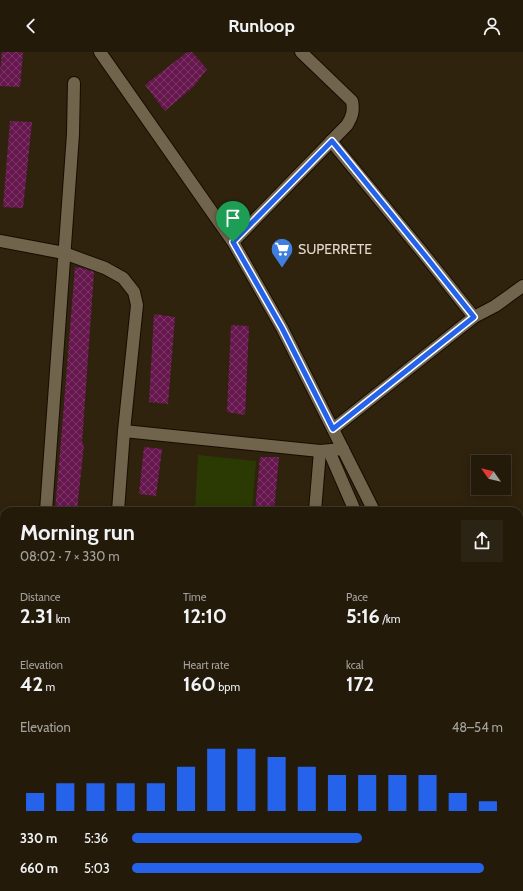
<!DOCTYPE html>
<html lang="en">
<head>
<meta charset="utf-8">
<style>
	:root { --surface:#231a0a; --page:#2b2313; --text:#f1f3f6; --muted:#a3a19c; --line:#40382b; --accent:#2563eb }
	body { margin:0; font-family:Cabin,sans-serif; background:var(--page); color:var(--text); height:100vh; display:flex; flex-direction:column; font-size:15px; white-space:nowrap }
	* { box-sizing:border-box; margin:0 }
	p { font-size:13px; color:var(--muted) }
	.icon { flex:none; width:22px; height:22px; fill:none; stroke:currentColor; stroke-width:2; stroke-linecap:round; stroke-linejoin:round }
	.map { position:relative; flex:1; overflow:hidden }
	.side { position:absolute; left:0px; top:455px; width:523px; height:384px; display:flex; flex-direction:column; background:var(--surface); border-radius:12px 12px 0 0; box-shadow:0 2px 10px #0003,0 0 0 1px var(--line) }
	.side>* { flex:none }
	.needle { width:26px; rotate:304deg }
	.fabs { position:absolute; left:471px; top:403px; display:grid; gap:8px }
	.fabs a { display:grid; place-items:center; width:40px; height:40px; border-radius:0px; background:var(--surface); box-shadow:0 2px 10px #0003,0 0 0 1px var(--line); font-size:20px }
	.pin { position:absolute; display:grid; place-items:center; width:34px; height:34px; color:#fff; margin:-41px -17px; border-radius:50% 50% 50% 0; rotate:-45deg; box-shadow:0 0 4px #0007 }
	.pin .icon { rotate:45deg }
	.round { display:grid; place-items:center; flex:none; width:42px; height:42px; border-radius:0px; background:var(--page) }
	.head { display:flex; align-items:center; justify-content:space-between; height:68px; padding:0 20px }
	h1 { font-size:22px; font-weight:800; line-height:30px }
	.metrics { display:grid; grid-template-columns:repeat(3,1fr); gap:6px; height:68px; padding:4px 20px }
	.metrics div { display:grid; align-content:center }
	.metrics b { font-size:20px; font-weight:800 }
	.metrics small { font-size:11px; font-weight:400 }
	.metrics p { font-size:11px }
	.chart { height:112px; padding:8px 20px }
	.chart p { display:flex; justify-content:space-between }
	.chart svg { width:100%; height:72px; margin-top:4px; stroke:var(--accent); stroke-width:6 }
	ul { padding:0 20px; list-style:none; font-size:13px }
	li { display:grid; grid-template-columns:64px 48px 1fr; align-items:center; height:30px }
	li i { height:10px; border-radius:5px; background:var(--accent) }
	header { display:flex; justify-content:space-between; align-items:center; height:52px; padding:0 20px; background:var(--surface); font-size:18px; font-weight:800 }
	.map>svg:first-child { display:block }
</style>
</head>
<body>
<header><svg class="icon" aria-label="back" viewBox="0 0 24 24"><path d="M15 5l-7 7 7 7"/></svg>Runloop<svg class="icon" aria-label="person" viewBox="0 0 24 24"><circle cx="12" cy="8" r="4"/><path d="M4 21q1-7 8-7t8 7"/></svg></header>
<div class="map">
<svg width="523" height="839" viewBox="0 0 523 839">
	<defs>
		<pattern id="building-cross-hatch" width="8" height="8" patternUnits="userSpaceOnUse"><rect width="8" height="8" fill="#65174e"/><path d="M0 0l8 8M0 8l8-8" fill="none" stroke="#7b3866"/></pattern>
	</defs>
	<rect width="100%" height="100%" fill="#2f230d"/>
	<path fill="#362733" d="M4,769V835H175L179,839H0V770Z"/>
	<path fill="#2a3a02" d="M198,403L256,409L252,459H195Z"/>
	<g fill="url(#building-cross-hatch)">
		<path d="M2,0H23L20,35L0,34V20Z"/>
		<path d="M187,0H192L207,17L194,34L165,59L145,33Z"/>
		<path d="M10,69L32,70L23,156L3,155Z"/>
		<path d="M75,215L82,216L94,220L82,391L84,392L77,459H55L61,389Z"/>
		<path d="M154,262L175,265L168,352L149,350Z"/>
		<path d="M231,273L249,274L245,363L227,360Z"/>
		<path d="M144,395L162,397L156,444L139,442Z"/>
		<path d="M260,405H279L274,459H255Z"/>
	</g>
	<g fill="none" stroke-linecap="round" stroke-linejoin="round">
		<g stroke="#170c00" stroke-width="14">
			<g id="street">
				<path d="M331,89L423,201L474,265"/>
				<path d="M0,189L64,201L105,216L123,226L134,240L137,253L124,379"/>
				<path d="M233,190L347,73C352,65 354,59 352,49L301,0"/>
				<path d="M333,377L474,265L495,254L523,234"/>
				<path d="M329,399L355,459"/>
				<path d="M46,459L73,82L74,31"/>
				<path d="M118,459L124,379L320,399L343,397"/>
				<path d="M315,459L320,399"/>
				<path d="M519,522L523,513V509"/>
				<path d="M0,646H4"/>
				<path d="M273,839L274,835"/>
				<path d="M356,839V835"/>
				<path d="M427,839L428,835"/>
			</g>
		</g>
		<g stroke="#170c00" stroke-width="14">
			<g id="secondary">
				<path d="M100,0L233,190L282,276L374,459"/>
				<path d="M519,768L523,776"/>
			</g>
		</g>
		<g stroke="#170c00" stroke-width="14">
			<g id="primary">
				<path d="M0,532L4,538"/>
				<path d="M0,570L4,575"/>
				<path d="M186,835L189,839"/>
				<path d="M221,835L224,839"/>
			</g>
		</g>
		<use href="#street" stroke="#71644c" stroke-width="12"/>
		<use href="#secondary" stroke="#71644c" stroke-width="12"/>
		<use href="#primary" stroke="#a37724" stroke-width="12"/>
	</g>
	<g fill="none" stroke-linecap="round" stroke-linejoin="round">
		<g stroke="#fff" stroke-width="8">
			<path id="route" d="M332,89L423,201L474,265L333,377L282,276L233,190Z"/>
		</g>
		<use href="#route" stroke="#2563eb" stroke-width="5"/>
	</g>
	<defs>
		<g id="supermarket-pin" transform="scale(1.15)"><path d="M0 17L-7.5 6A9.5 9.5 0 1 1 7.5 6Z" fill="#3f7fe0" stroke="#2f230d"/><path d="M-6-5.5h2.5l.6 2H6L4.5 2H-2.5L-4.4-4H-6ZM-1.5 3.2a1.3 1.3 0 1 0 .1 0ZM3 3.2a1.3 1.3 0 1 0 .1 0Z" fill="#fff"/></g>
	</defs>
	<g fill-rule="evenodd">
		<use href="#supermarket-pin" x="282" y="197"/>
	</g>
	<g text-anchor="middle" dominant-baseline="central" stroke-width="3" stroke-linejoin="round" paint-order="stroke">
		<g font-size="14" fill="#e1d9cc" stroke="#2f230d" text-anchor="start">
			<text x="298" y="197">SUPERRETE</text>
		</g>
	</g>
</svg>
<div class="fabs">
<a><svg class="needle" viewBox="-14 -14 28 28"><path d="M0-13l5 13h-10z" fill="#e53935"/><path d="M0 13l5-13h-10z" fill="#a3a19c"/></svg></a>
</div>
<div class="pin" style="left:233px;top:190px;background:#1e9e55"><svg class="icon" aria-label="arrive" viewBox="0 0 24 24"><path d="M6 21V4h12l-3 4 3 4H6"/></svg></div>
<section class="side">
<div class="head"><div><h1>Morning run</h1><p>08:02 · 7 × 330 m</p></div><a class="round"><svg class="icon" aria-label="share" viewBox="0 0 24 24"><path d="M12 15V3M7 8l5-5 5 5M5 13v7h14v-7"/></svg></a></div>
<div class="metrics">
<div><p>Distance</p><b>2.31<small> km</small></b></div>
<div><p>Time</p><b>12:10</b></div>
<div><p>Pace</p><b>5:16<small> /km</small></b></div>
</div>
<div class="metrics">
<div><p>Elevation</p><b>42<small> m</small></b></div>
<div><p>Heart rate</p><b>160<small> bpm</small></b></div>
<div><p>kcal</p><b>172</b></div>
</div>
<div class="chart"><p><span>Elevation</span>48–54 m</p>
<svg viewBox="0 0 160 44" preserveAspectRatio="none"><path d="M5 44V33M15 44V27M25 44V27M35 44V27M45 44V27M55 44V17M65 44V6M75 44V6M85 44V11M95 44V17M105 44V22M115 44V22M125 44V22M135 44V22M145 44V33M155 44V38"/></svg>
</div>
<ul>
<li><b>330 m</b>5:36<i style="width:62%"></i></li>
<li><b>660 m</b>5:03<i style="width:95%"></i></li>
</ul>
</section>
</div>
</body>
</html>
